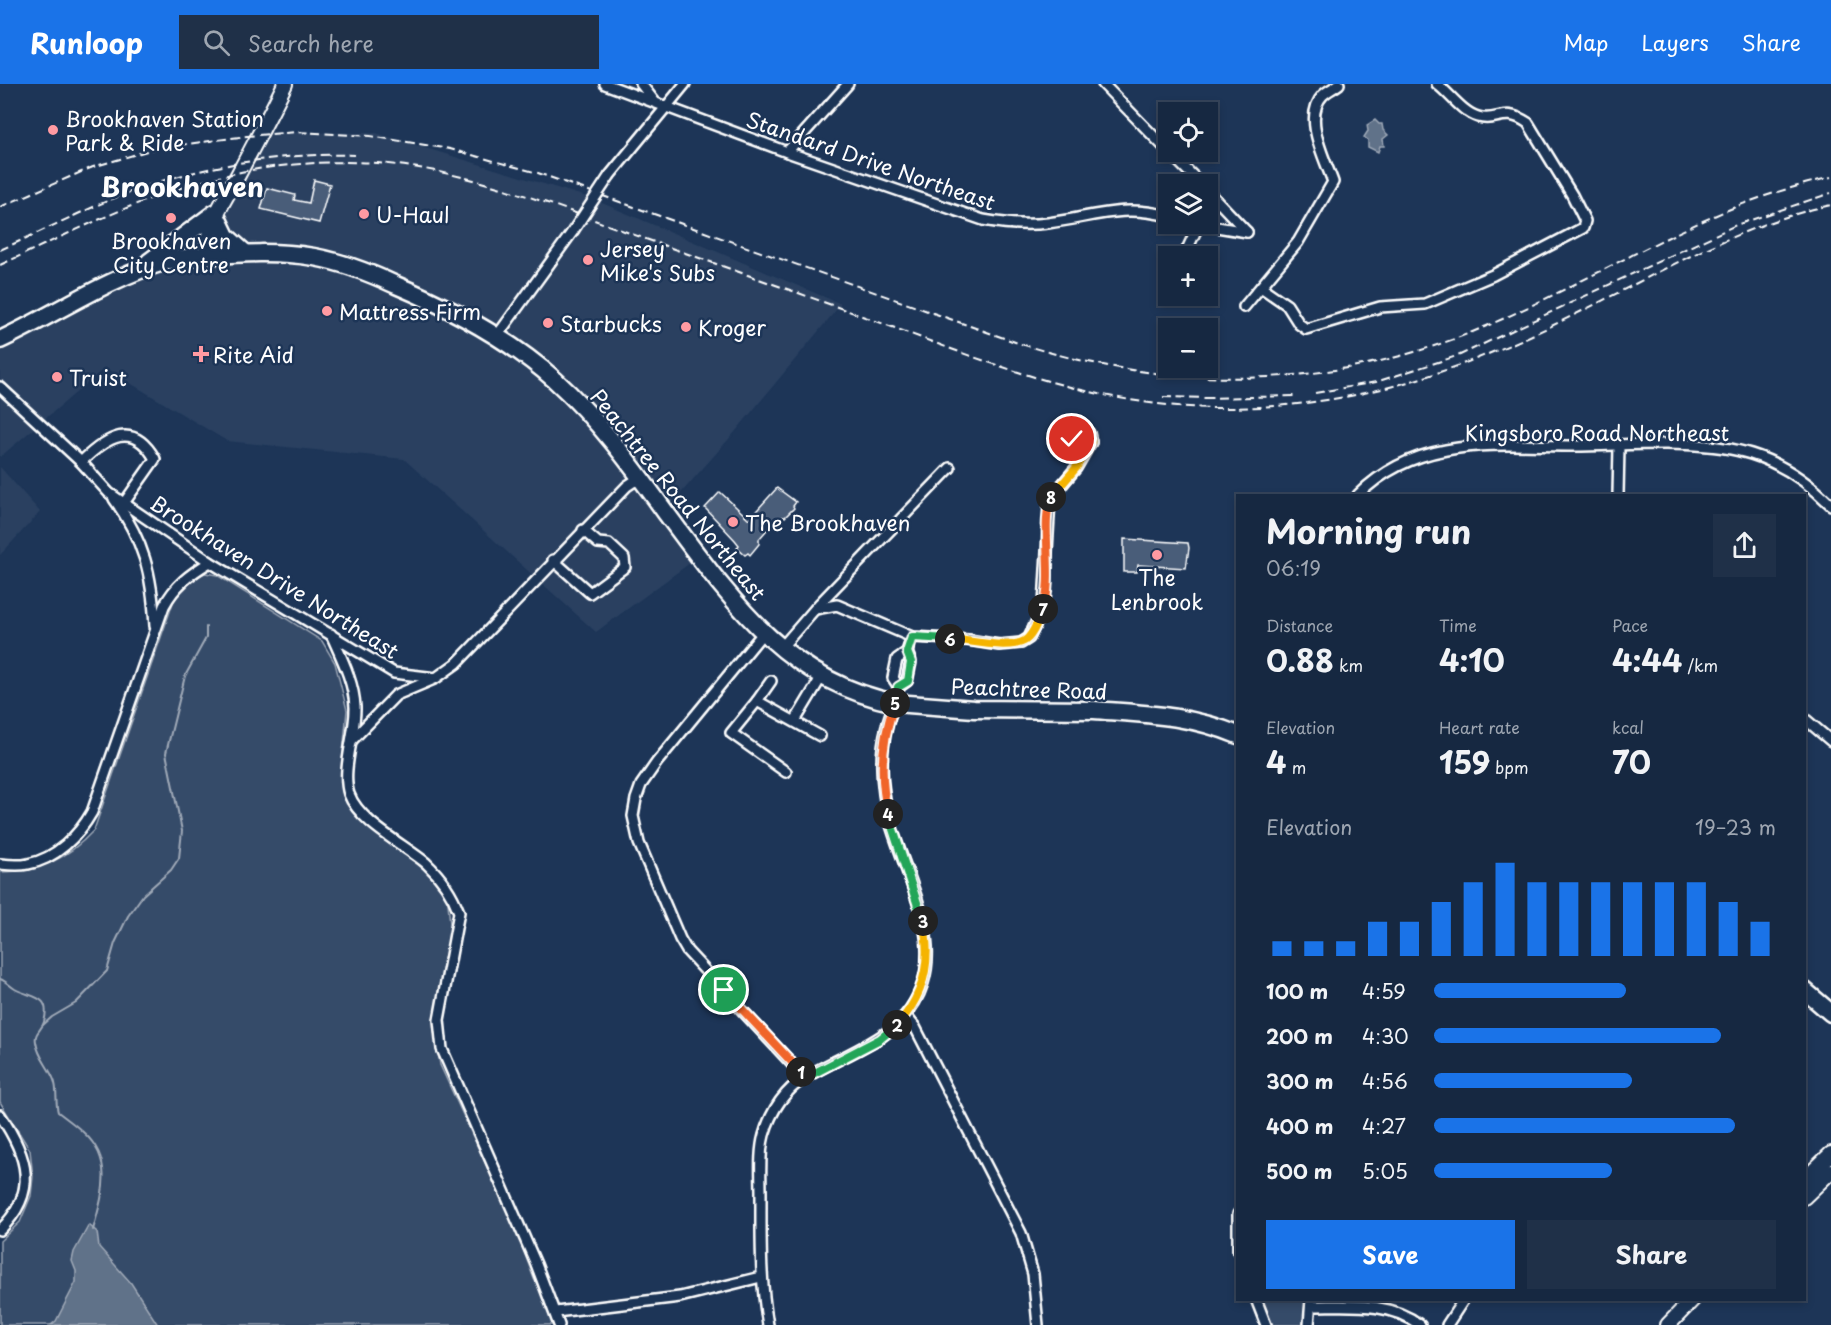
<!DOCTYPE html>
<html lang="en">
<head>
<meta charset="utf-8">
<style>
	:root { --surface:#162841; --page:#1f3048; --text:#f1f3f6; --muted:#9ea6b1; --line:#35445a; --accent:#1a73e8 }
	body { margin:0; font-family:"Playpen Sans",sans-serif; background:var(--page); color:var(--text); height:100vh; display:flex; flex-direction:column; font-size:22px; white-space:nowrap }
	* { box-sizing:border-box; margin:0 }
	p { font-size:20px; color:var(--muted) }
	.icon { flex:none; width:33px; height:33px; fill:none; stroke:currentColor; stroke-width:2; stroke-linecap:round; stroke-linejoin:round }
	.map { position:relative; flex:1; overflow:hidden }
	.drawer { position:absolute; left:1236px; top:410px; width:570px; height:807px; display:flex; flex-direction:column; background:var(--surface); border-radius:0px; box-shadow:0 3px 9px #0003,0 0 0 2px var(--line) }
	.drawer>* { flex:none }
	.controls { position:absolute; left:1158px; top:18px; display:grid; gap:12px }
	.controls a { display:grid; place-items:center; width:60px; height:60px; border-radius:0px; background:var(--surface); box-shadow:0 3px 9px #0003,0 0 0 2px var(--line); font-size:30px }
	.pin { position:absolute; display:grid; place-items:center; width:51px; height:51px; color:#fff; margin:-26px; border:3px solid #fff; border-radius:50%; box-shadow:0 2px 6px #0007 }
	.km { position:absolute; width:30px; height:30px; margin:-15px; border-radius:50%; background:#222; color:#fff; font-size:16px; line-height:30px; text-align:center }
	.round { display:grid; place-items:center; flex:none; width:63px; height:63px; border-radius:0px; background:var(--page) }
	.summary { display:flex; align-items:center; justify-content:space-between; height:102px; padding:0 30px }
	h1 { font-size:33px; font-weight:700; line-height:45px }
	.stats { display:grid; grid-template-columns:repeat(3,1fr); gap:9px; height:102px; padding:6px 30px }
	.stats div { display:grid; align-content:center }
	.stats b { font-size:30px; font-weight:700 }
	.stats small { font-size:16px; font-weight:400 }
	.stats p { font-size:16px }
	.chart { height:168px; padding:12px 30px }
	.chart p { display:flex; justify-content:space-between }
	.chart svg { width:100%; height:108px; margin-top:6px; stroke:var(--accent); stroke-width:6 }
	.button { display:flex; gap:12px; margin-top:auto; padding:12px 30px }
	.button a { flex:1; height:69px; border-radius:0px; background:var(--accent); color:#fff; font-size:24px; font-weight:700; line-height:69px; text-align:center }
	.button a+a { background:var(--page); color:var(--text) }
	ul { padding:0 30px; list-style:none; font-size:20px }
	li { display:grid; grid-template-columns:96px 72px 1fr; align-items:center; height:45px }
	li i { height:15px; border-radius:8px; background:var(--accent) }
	header { display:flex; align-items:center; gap:36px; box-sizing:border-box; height:84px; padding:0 30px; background:var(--accent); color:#fff }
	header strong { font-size:28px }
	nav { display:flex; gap:33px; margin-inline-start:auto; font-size:21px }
	.search { width:420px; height:54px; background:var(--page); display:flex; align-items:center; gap:15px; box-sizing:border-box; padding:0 21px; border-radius:0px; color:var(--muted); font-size:22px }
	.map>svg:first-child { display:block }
</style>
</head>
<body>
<header>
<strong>Runloop</strong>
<div class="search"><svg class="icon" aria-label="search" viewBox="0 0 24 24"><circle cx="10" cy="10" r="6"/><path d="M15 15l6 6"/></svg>Search here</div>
<nav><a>Map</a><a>Layers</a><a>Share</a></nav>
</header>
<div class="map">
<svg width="1831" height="1241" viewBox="0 0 1831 1241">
	<rect width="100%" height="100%" fill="#1d3557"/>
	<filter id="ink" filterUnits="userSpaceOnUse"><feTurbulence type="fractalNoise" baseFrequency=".0167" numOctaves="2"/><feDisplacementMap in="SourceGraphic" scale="12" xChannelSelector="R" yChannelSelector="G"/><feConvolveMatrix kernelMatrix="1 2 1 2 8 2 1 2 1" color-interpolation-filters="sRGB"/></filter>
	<g filter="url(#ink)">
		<g fill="#2a4161">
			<path d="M260,48L376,49L590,114L841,220L735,348L665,427L694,476L596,548L404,375L227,357L105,284L0,373V250L104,203L209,132Z"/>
			<path d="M0,383L40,428L0,471Z"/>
		</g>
		<g fill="#364b69" stroke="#9aa5b4" stroke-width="1.5">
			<path d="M205,489L217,491L322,557L335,579L347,626L341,691L344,715L362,737L415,776L447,809L451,850L433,936L440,981L516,1146L534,1195L546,1217L553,1241H0V1157L20,1138L31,1112L33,1093L30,1066L0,1018V788C41,788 67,775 94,746L174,516L196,493Z"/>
			<path d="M1260,1215H1308L1305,1241H1270Z"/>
		</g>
		<g fill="#617289" stroke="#a0aab8" stroke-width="1.5">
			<path d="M1375,36L1379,40H1382L1383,46L1388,51L1383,55L1384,62H1380L1378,68L1368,63V56L1364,53L1368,47L1367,41Z"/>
			<path d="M89,1141L97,1148L99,1163L131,1199L158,1241H51L56,1237L76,1198V1187L72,1177L74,1168Z"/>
		</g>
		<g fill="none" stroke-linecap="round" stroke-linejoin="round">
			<g stroke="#a0aab8" stroke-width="2">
				<path d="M0,895C6,897 10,902 15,905C31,914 52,910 44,938C42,946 34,948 36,958C38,973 49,983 54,996C58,1005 55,1018 58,1028C67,1035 76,1041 84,1049C115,1077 102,1112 93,1146"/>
				<path d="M43,941L52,933L76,919L107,887L115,859L128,832L143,811L171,786L179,774L182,747L166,669L185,592L206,554V543"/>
			</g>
		</g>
		<g fill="#4a5d79" stroke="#fff" stroke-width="1.5">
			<path d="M314,96L330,100L319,139L261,125L267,104L295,111L294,116L309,119Z"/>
			<path d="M777,404L796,418L793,422L794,424L785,433H778L759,455V460L750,471L748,469L745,471L737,464L739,461L735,456L705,424L720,408L749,435Z"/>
			<path d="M1124,455L1188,459L1189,464L1186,484L1138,481L1137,488H1124Z"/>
		</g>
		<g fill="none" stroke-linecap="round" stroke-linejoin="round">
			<g stroke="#fff" stroke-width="14">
				<g id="street">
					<path d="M605,0L787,68L983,136C1005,140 1026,142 1048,139C1094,133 1121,120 1168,132"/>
					<path d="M641,0L654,17"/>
					<path d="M1103,0L1168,67"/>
					<path d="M787,68L848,0"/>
					<path d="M1169,68L1201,100"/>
					<path d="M610,91L685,0"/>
					<path d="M1208,107L1247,148"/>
					<path d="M1199,140L1247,148"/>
					<path d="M1184,172L1199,140"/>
					<path d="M1261,203L1287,221L1299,240L1306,245L1380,223L1425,220L1493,191L1583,144L1585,137L1572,111L1528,39C1503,22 1498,39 1478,33C1462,28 1450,10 1437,0"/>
					<path d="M1165,215L1168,207"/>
					<path d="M1244,223L1298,158L1333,98C1325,75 1302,33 1323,11C1327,7 1334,4 1339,0"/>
					<path d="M497,252L573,147"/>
					<path d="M0,303L81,378L109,409L210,478L394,589L436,594L457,579L627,402L639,394"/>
					<path d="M1064,351C1072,355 1081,363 1091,358"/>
					<path d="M81,378C107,353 133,336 155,375L124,419"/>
					<path d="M1358,411C1382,387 1413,372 1446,366C1487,358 1532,362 1574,362C1627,362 1701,354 1751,370C1783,380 1808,398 1831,421"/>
					<path d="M1618,411L1619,362"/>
					<path d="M114,415C144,457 152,490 155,542"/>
					<path d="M553,476L590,509L625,483L624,474L609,460L598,459L583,446"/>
					<path d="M815,525L837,521L912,553L969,556L999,561L1021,559L1029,554L1044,521L1050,415L1076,384L1091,358L1089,349L1069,338"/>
					<path d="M763,549L657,678L641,701L636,715L633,732L639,759L680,855L687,867L805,994"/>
					<path d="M331,550C341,573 354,598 355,623C356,649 341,686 349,710C359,738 403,760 426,779C441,793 452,809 459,828L439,936L442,965L536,1180L559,1241"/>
					<path d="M781,564L820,519L950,384"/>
					<path d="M771,597L757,617L820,652"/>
					<path d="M899,603L907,597L911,578L907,568"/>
					<path d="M757,617L731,649L786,688"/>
					<path d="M1804,634L1831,657"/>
					<path d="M795,637L822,592"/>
					<path d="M353,655L396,611L434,595"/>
					<path d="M0,780C9,781 20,782 28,780C56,775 79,751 92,728L164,522C175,501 190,490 210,478"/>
					<path d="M906,932L915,943L1021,1149L1033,1190L1038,1241"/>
					<path d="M0,1031C28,1072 39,1108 0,1146"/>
					<path d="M1238,1130V1166"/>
					<path d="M1256,1215L1266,1241"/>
					<path d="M1311,1222C1349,1222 1389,1217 1420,1241"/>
					<path d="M556,1228L680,1213L761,1193"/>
					<path d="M768,1241C760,1197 761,1154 761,1110C761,1090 759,1069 764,1051C771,1027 785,1006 806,993C850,966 906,954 923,899C942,838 892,771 884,710C881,689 881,664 887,642C890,629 896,617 899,603L893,594L897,575L907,568L912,553"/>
					<path d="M1309,1241L1311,1215"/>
					<path d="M1447,1241L1464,1215"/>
				</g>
			</g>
			<g stroke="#fff" stroke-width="18">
				<g id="secondary">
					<path d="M206,172C208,137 222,121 238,91C254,61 270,31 285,0"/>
					<path d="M1804,1096L1831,1070"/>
					<path d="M1804,1113L1831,1087"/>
					<path d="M1668,1241L1693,1215"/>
				</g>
			</g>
			<g stroke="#fff" stroke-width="21">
				<g id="highway">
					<path d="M149,178L215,129L226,152L244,168"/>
					<path d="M0,256C56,230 107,194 167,177C179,174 193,173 205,172C242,169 277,167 314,173C342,178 370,189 396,201C453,225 508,254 555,296C598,335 632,382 666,429C729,513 785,597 895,619L974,625L1094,626C1146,630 1189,631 1238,651"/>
					<path d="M1804,906L1831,929"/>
				</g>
			</g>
			<use href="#street" stroke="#1d3557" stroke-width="9"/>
			<use href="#secondary" stroke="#1d3557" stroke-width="14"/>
			<use href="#highway" stroke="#1d3557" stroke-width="16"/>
			<g stroke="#fff" stroke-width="2" stroke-dasharray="9 4.5" stroke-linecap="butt">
				<path d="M0,123L93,83L157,64L247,52L296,48L370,52L450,65L538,89L1018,259C1167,307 1323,307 1470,249C1558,213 1640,163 1728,126C1761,112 1796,102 1831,93"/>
				<path d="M0,166C54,142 108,113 165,96C227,78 290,69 355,71"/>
				<path d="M0,181C88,141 175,95 272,83C313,78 357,76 398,81C487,92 573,129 657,159C739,188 822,217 903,247C1006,286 1111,324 1221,324C1358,324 1462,287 1582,227C1662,187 1742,140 1831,121"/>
				<path d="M1315,309L1376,298L1460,271L1736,141L1831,109"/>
				<path d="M1163,313L1209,314L1295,312"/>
			</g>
			<g stroke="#fff" stroke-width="14" stroke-linecap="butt">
				<path id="street-bridge" d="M573,147L610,91"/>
			</g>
			<use href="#street-bridge" stroke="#1d3557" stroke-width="9"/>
		</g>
	</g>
	<g fill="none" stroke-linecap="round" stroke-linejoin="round" filter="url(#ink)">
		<g stroke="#fff" stroke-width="12">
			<path id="split-1" d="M724,906L801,988"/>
		</g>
		<g stroke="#fff" stroke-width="12">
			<path id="split-2" d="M801,988L805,994L880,955L897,941"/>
		</g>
		<g stroke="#fff" stroke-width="12">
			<path id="split-3" d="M897,941C925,911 932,876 923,837"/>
		</g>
		<g stroke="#fff" stroke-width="12">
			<path id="split-4" d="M888,730L923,837"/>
		</g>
		<g stroke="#fff" stroke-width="12">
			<path id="split-5" d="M888,730C879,692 881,656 895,619"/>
		</g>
		<g stroke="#fff" stroke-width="12">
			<path id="split-6" d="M895,619L898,603L908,597L911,578L907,568L912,553L950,555"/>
		</g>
		<g stroke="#fff" stroke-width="12">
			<path id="split-7" d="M950,555C968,556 1016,568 1028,554C1035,547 1039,534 1043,525"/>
		</g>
		<g stroke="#fff" stroke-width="12">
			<path id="split-8" d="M1043,525C1055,494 1040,442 1051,413"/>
		</g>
		<g stroke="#fff" stroke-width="12">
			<path id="split-9" d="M1051,413L1076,384L1091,358L1086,361L1072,355"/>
		</g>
		<use href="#split-1" stroke="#f0652b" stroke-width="8"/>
		<use href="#split-2" stroke="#22a559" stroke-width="8"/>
		<use href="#split-3" stroke="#f5b400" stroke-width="8"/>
		<use href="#split-4" stroke="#22a559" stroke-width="8"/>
		<use href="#split-5" stroke="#f0652b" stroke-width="8"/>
		<use href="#split-6" stroke="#22a559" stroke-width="8"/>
		<use href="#split-7" stroke="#f5b400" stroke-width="8"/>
		<use href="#split-8" stroke="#f0652b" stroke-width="8"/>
		<use href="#split-9" stroke="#f5b400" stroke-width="8"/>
	</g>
	<g fill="#ff9aa2" stroke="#1d3557" stroke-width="2">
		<circle cx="53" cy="46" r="6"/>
		<circle cx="364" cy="130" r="6"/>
		<circle cx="171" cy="134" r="6"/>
		<circle cx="588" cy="176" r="6"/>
		<circle cx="327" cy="227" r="6"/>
		<circle cx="548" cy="239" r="6"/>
		<circle cx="686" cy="243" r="6"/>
		<path d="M198 261h6v6h6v6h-6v6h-6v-6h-6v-6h6z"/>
		<circle cx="57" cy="293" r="6"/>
		<circle cx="733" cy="438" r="6"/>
		<circle cx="1157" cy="471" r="6"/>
	</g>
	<g text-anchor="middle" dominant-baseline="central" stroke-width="5" stroke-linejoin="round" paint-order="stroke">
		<g font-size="21" fill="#fff" stroke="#1d3557" text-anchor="start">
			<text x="65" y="34">Brookhaven Station<tspan x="65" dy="24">Park &amp; Ride</tspan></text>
			<text x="376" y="130">U-Haul</text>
			<text x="171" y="156" text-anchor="middle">Brookhaven<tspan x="171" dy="24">City Centre</tspan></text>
			<text x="600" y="164">Jersey<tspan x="600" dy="24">Mike's Subs</tspan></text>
			<text x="339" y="227">Mattress Firm</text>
			<text x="560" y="239">Starbucks</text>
			<text x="698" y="243">Kroger</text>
			<text x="213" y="270">Rite Aid</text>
			<text x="69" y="293">Truist</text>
			<text x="745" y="438">The Brookhaven</text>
			<text x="1157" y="493" text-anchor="middle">The<tspan x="1157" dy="24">Lenbrook</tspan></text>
		</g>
		<g font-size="21" fill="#fff" stroke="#1d3557">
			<text transform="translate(871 76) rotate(19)">Standard Drive Northeast</text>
			<text x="1597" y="348">Kingsboro Road Northeast</text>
			<text transform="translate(679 410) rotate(51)">Peachtree Road Northeast</text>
			<text transform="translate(275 492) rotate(32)">Brookhaven Drive Northeast</text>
			<text transform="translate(1029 604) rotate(2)">Peachtree Road</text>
		</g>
		<g font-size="27" font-weight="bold" fill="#fff" stroke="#1d3557">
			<text x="182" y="101">Brookhaven</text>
		</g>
	</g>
</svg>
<div class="controls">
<a><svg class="icon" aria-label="locate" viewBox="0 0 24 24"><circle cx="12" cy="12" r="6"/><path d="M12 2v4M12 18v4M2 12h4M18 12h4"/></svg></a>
<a><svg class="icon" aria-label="layers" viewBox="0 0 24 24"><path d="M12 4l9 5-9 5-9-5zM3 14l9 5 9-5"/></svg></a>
<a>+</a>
<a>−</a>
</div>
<div class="pin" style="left:724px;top:906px;background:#1e9e55"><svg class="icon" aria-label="arrive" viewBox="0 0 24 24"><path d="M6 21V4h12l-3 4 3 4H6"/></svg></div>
<div class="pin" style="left:1072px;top:355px;background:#d93025"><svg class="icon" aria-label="check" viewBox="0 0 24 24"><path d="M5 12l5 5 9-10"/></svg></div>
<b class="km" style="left:801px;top:988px">1</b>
<b class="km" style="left:897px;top:941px">2</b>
<b class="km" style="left:923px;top:837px">3</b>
<b class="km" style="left:888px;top:730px">4</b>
<b class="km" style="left:895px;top:619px">5</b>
<b class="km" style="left:950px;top:555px">6</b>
<b class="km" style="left:1043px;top:525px">7</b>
<b class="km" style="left:1051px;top:413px">8</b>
<section class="drawer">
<div class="summary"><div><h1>Morning run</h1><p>06:19</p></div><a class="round"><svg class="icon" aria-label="share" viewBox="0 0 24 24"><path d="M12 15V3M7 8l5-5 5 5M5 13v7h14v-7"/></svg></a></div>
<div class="stats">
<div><p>Distance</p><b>0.88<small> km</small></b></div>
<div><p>Time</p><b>4:10</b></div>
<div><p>Pace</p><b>4:44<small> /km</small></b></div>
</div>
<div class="stats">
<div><p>Elevation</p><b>4<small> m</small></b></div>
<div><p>Heart rate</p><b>159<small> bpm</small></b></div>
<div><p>kcal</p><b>70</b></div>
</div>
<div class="chart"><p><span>Elevation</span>19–23 m</p>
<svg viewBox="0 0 160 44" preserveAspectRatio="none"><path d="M5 44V38M15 44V38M25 44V38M35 44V30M45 44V30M55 44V22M65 44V14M75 44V6M85 44V14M95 44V14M105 44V14M115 44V14M125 44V14M135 44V14M145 44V22M155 44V30"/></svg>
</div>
<ul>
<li><b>100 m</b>4:59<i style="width:56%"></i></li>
<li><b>200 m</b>4:30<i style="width:84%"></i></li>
<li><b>300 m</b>4:56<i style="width:58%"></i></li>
<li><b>400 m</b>4:27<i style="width:88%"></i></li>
<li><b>500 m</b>5:05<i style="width:52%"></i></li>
</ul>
<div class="button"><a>Save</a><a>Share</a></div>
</section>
</div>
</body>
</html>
